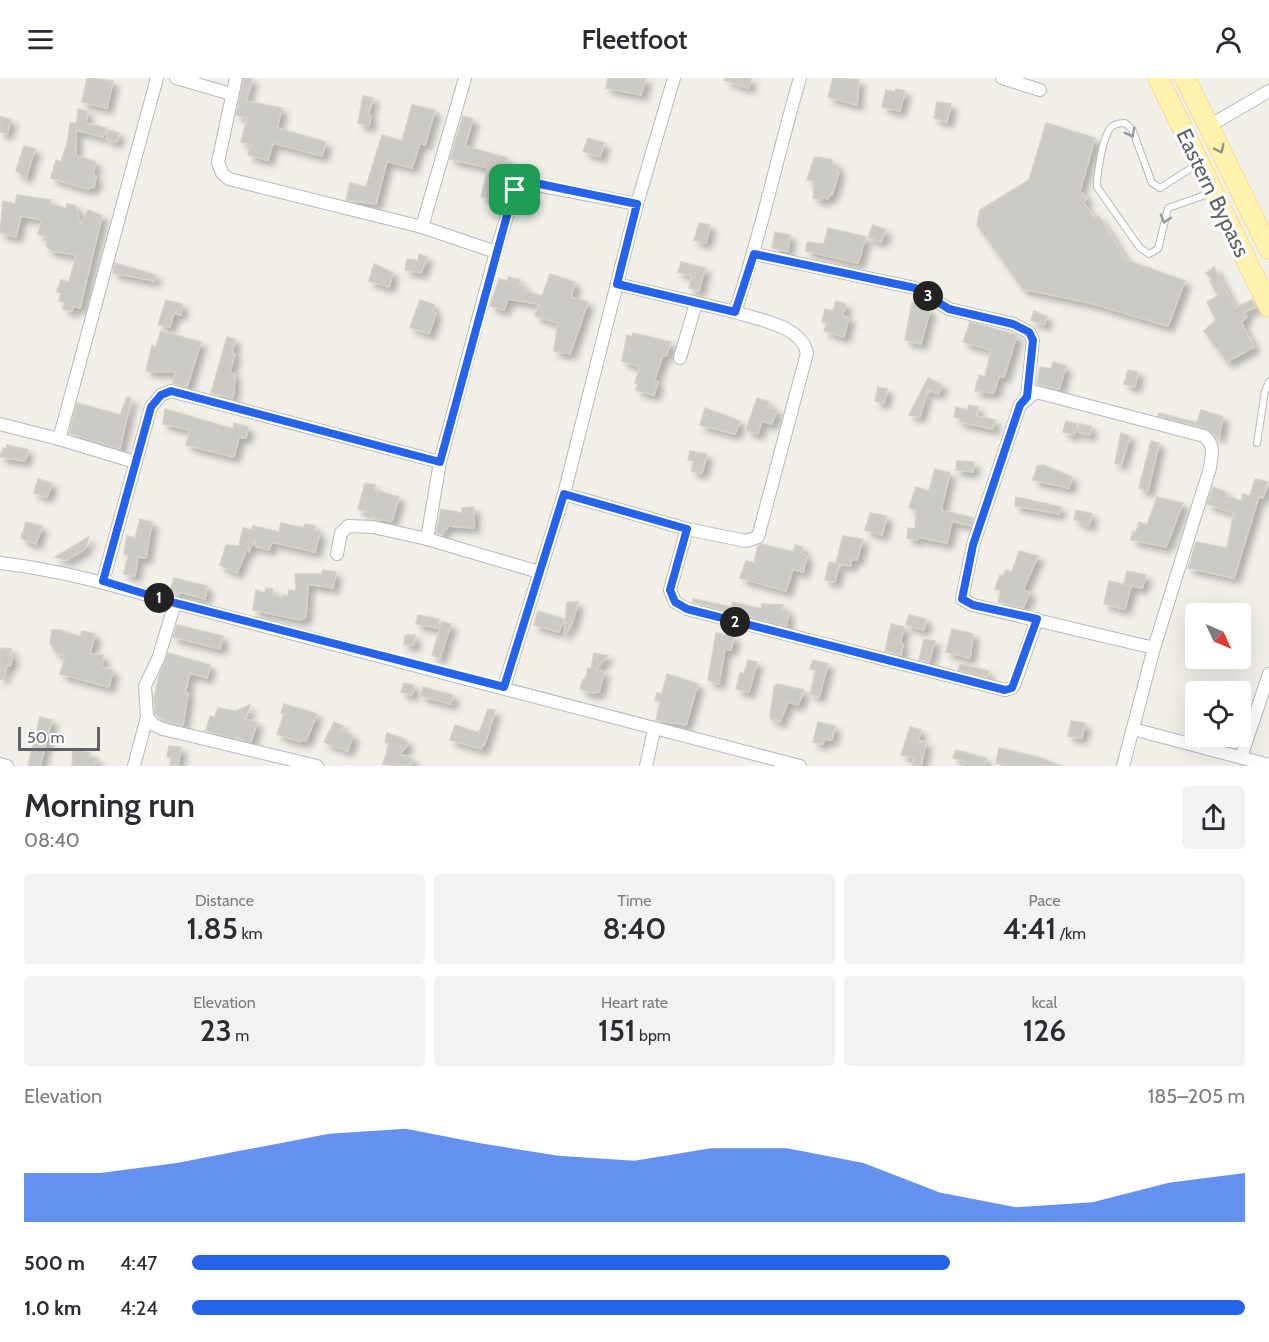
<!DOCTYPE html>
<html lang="en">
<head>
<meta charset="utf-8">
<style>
	:root { --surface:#fff; --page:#f2f2f3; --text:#2b2b33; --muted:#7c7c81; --accent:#2563eb }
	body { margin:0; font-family:Cabin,sans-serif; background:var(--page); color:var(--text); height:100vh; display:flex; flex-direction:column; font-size:22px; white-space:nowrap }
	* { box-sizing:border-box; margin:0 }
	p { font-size:20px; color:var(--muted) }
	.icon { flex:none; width:33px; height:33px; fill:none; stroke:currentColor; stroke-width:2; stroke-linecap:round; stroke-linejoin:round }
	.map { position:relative; height:688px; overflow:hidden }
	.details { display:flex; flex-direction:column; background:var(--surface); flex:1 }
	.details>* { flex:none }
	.needle { width:39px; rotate:134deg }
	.buttons { position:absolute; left:1185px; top:525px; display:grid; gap:12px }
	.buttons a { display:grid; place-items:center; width:66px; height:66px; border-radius:6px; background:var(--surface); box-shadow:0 6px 24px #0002; font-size:30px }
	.scale { position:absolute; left:18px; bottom:15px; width:82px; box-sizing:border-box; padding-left:6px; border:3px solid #5f6368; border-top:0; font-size:16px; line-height:21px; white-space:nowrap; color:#5f6368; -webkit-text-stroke:4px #fff; paint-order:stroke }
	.pin { position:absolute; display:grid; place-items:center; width:51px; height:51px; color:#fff; margin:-26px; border-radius:12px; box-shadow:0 3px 9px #0006 }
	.km { position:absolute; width:30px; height:30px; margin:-15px; border-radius:50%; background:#222; color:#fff; font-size:16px; line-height:30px; text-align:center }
	.round { display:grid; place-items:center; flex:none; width:63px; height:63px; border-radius:6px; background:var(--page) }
	.headline { display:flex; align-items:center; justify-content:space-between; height:102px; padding:0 24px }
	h1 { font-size:33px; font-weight:600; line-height:45px }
	.stats { display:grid; grid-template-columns:repeat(3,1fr); gap:9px; height:102px; padding:6px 24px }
	.stats div { display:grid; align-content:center; border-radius:6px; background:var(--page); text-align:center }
	.stats b { font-size:30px; font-weight:600 }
	.stats small { font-size:16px; font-weight:400 }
	.stats p { font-size:16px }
	.chart { height:168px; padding:12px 24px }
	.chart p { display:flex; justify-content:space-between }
	.chart svg { width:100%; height:108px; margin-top:6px; fill:var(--accent); opacity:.7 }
	ul { padding:0 24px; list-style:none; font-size:20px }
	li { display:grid; grid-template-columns:96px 72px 1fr; align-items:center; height:45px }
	li i { height:15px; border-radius:8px; background:var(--accent) }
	header { display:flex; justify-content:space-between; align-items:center; height:78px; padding:0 24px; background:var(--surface); font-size:27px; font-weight:600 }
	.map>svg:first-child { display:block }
</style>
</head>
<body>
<header><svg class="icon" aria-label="menu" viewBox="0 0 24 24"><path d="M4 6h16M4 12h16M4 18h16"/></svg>Fleetfoot<svg class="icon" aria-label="person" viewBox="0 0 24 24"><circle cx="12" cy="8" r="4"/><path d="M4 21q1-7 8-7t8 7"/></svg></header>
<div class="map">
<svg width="1269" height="688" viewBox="0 0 1269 688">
	<defs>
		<filter id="shadow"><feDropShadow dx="5.5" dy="5.5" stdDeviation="3" flood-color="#0004"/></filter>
	</defs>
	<rect width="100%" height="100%" fill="#f1efe8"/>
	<g fill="#cccac5" stroke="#d6d1c6" stroke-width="1.5" filter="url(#shadow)">
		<path d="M87,0L113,3L107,30L82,24Z"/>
		<path d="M244,0H252L246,23L282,30L277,50L326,64L322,78L273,65L268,82L248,77L251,67L241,64L247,40L236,37Z"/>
		<path d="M608,0H646L641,17L606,10Z"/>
		<path d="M725,0H751L749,10L724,2Z"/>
		<path d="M833,0L859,2L857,27L828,19Z"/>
		<path d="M896,11L905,13L900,33L882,29L886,12L895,14Z"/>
		<path d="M363,18L373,20L368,37L371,38L369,48L358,45Z"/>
		<path d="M937,24L951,26L947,44L934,40Z"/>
		<path d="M412,27L435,32L425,67L420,65L412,90L387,83L376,126L346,122L350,105L366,109L382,57L402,63Z"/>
		<path d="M78,31L87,33L86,45L106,50L103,59L76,52V78L96,84L93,95L96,100L94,109L87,111L51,100L56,82L61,84L68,62L70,45H76V49Z"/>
		<path d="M0,38L11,42L7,56L0,54Z"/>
		<path d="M463,38L473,41L465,68L507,80L496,122L481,119L488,90L450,81Z"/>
		<path d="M1046,45L1095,60L1080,113L1087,121L1083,124L1095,141L1099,138L1126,182L1185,203L1168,248L1090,225L1023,211L977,147L980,132L1029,102Z"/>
		<path d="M109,52L119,55L117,64L106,61Z"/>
		<path d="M588,60L604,65L600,79L583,73Z"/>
		<path d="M24,68L35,71L26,100L16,93Z"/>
		<path d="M819,79L832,82V86L838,87L836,93L839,94L832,117H829L828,121L822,119V122L813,120L815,103L807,102L814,80Z"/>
		<path d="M17,117L51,122L49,126L66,130L67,126L76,128L81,147L88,132L102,138L80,230L73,228L72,233L63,231L65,224L59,223L61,215L57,214L61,202L69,204L76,177L52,173L46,168L48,159L38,156L42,142L21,138L16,159L0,155L3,123L15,126Z"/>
		<path d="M699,145L710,147L706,165L694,162Z"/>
		<path d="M873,147L886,152L881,164L868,159Z"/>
		<path d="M828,150L866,159L858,185L806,173L807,164L824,166Z"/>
		<path d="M775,154L790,157L788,173L772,170Z"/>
		<path d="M419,176L427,179L421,195L405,192L407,181L418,183Z"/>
		<path d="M681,184L705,190L699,213L689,210L692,198L678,194Z"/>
		<path d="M115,185L156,197L154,203L113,195Z"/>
		<path d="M374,186L393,195L389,209L369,203Z"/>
		<path d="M1214,189L1235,230L1252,222L1256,229L1244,234L1247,239L1241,244L1254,269L1227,284L1204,253L1216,242L1207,224L1218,218L1210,203L1212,202L1206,195Z"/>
		<path d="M550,196L575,204L571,219L588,224L570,276L554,273L558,245L535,238L539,226L508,221L504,232L490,228L499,201L508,203V199L520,202L518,207L525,209L524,213L542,218Z"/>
		<path d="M166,222L182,226L181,237L174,235L170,249L158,247Z"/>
		<path d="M420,222L434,227L432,234L436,235L429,256L410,249Z"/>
		<path d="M836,223L846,226L843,235L844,238L849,240L844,259L824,253L827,245L822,243L825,231L833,233Z"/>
		<path d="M912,224L930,232L921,266L905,262Z"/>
		<path d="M1034,233L1047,239L1044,247L1031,242Z"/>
		<path d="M970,244L1017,257L1004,299L999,298L994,315L975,313L979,297L985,299L991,272L963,264Z"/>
		<path d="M161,253L201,264L187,309L173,305L176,294L146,293L152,267L156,269Z"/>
		<path d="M633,255L671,264L666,278L663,277L654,303L658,304L654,317L636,312L638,306L635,305L640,289L622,283L627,257L632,259Z"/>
		<path d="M227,259L235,261L232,275L235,276L230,294L235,297L233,320L211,315Z"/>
		<path d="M1053,284L1066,288L1059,311L1037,306L1040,289L1051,291Z"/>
		<path d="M1128,292L1138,294L1135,309L1124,306Z"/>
		<path d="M928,300L942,307L938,316L927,311L920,339L909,337Z"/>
		<path d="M878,309L887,311L884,325L875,323Z"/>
		<path d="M127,319L131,320L120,371L69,355L77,325L120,337Z"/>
		<path d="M757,320L769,324L767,329L777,332L772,346L762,343L758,356L746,352Z"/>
		<path d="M969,327L978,329L976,338L995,342L993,351L960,344L961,341L954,339L956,329L968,332Z"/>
		<path d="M705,330L740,343L735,356L700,347Z"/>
		<path d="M165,331L233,351L234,345L248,349L246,360L239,359L234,379L186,367L190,352L163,346Z"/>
		<path d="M1201,332L1223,339L1219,360L1206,350L1158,338L1159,335L1197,345Z"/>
		<path d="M1066,343L1077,346L1074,357L1063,354Z"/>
		<path d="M1080,346L1091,348L1090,357L1078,354Z"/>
		<path d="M1121,355L1130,358L1121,387L1115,385Z"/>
		<path d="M1151,363L1159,365L1148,413L1139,410Z"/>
		<path d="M7,367L28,372L25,383L0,379L3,370L7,371Z"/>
		<path d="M690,373L707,376L702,395L691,393L694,383L688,382Z"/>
		<path d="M957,383L974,384L973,394L956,392Z"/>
		<path d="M1043,387L1072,399L1069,410L1033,402L1037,388Z"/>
		<path d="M935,391L950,395L941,432L973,440L971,448L952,443L947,465L918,459V462L907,460L908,450L915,451L916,432L909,430L916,409L929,413Z"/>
		<path d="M38,401L52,405L47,419L34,415Z"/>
		<path d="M1255,401L1268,404L1263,420L1259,418L1234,500L1188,490L1196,464L1227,470L1234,435L1207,426L1213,409L1226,414L1225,418L1241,423L1243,416L1250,418Z"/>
		<path d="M365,405L375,407L374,412L399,419L392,443L374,441L372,436L358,431Z"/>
		<path d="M1016,419L1061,429L1059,436L1015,428Z"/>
		<path d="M1157,419L1183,425L1166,469L1131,462L1133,453L1136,454L1139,444L1147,447Z"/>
		<path d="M474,429V450L448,448L447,451H443L442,457L436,455L441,431L462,435V430Z"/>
		<path d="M1076,432L1092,436L1089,448L1074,441Z"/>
		<path d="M870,435L887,438L882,457L865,452Z"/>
		<path d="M140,441L152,444L146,480L138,479L135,498L124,496L128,477L124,476L127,458L135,460Z"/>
		<path d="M26,444L42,448L36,466L21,460Z"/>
		<path d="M281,445L304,450L305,446L315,448L314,453L320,454L315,474L272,464L269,472L255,468L256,460L249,473L248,468L237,495L220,487L226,467L239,468L243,450L252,452L253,448L279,454Z"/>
		<path d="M843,458L863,461L857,482L852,481L850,488L836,485Z"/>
		<path d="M89,459L85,471L66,482L55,479Z"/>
		<path d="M762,466L793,474L795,467L803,469L801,476L807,478L803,494L793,491L786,513L740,500L746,483L754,485L758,468Z"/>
		<path d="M1019,473L1038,478L1023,512L1030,515L1023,530L998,524L1001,513L995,511L1000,497L1003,498L1006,492L1012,494Z"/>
		<path d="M829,484L839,486L835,504L825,502Z"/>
		<path d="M323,492L336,494L333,510L308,506L306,539L300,542L253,532L256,512L265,515L266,510L273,511L272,517L282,520L283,517L288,518L289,512L296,513L295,496H322Z"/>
		<path d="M1127,493L1146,497L1142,510L1124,506Z"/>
		<path d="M174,500L207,508L205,521L183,515L173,516L170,513Z"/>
		<path d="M1109,503L1131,508L1125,531L1104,526Z"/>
		<path d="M693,521L731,529L733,524L761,531L762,526L783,527L781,532L788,533L787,548L693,524Z"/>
		<path d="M567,524H578L573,543L564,559Z"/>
		<path d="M538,533L564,541L559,554L534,547Z"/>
		<path d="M418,537L439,541L438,550L416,546Z"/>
		<path d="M909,537L926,541L924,552L906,547Z"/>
		<path d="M442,544L451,546L440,580L432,577Z"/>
		<path d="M891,546L904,549L900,565L903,566L901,577L885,573Z"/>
		<path d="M177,547L223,558L220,571L173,559Z"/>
		<path d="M952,551L973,556L970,580L946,574Z"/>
		<path d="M52,552H61L80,559L82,553L95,556L90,576L103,577L102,589L113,592L109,609L60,596L65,578L57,575L50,566Z"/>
		<path d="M716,555L734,558L731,572L725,571L719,606L708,602Z"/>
		<path d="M405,557H415L414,567H404Z"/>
		<path d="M924,561L935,563L929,584L919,582Z"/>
		<path d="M0,570L11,571L9,578H13L10,588H6L3,601H0Z"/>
		<path d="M168,575L210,587L207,600L190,595L185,615H188L183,647L166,643L155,636L154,620L159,598Z"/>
		<path d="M594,575L608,578L594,592L604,594L599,614L591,615L580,611L583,601L585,602L588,590L591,591Z"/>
		<path d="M748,582L757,584L749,614L736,611L740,595L744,596Z"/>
		<path d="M813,582L828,586L819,619L810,616L816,592L810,591Z"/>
		<path d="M960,586L989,593L987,599L958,592Z"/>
		<path d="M667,596L698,606L686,647L656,642L660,624L655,623L657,615L662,616Z"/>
		<path d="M404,605L414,607L412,617L401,614Z"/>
		<path d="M777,606L804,612L798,627L788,624L780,644L771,641L770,638L774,609Z"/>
		<path d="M423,609L453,617L451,626L420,618Z"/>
		<path d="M284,626L317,636L306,663L301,662L300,664L277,656L284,636L281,635Z"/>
		<path d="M250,627L245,641L257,644L251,664L206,653L210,638L215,639L218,630L236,633Z"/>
		<path d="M488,631L495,632L485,665L481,671L450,662L455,647L479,655Z"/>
		<path d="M40,639L52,642L40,688H28Z"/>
		<path d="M1071,643L1085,645L1082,660L1068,658Z"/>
		<path d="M334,644L343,648L341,652L353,657L348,673L324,664Z"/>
		<path d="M818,644L835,648L832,662L824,661L823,666L813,664Z"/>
		<path d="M910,649L921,652L918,663L926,664L921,688H912L914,679L901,677Z"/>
		<path d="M387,655L404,661L408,666L400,676L412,680L411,688L383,686L389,666L385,664Z"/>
		<path d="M169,668L181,669L178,688L170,687L171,680L167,679Z"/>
		<path d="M999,670L1038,679L1061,688H1009L996,685Z"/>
		<path d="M73,671L90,675L89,679L97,680L95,688H72Z"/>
		<path d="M956,672L986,680L984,688H964L965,683L953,680Z"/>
	</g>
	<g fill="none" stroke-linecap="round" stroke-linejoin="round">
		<g stroke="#b5b8bc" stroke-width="8">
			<g id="service">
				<path d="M1196,87L1160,110L1152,105L1132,51L1125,45C1118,45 1112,46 1109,52C1102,64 1097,95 1097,109L1140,170L1149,176L1158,171L1168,130L1211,115"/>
				<path d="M1257,365L1265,313L1269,304"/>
			</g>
		</g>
		<g stroke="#b5b8bc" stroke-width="14">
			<g id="minor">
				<path d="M176,0L231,16"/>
				<path d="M236,0L218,84L222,95L229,101L422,149L465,0"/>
				<path d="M1002,0L1040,12"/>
				<path d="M1209,48L1269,13"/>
				<path d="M496,174L515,112L527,105L637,126"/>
				<path d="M754,176L915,210L949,231L1013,246L1029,254L1033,262L1027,319"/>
				<path d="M617,206L735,234C761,157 777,78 800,0"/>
				<path d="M680,280L696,225"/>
				<path d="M0,346L59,361L157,0"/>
				<path d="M59,361L135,384"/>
				<path d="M440,384L427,461L539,494"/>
				<path d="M564,416L687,451L670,512L675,524L687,531L1005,612L1012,610L1015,605L1037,541"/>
				<path d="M687,451L746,463L758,459L807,275C801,247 758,242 735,234"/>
				<path d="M337,476L341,455L348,448L373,449L427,461"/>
				<path d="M0,485C60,492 117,508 175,525L800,688"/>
				<path d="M103,503L151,329L161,317L171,313L440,384L496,174L422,149"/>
				<path d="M504,609L564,416L637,126L674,0"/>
				<path d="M147,639L154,647L163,651L317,688"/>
				<path d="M1133,651L1269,687"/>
				<path d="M1241,679L1269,596"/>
				<path d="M0,686L7,688"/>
				<path d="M134,688L147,639L145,608L158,581L175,525"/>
				<path d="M646,688L654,652"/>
				<path d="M1123,688L1154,570L1210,390C1212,376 1215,367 1204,358L1036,314L1020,327L973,467L962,521L973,527L1154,570"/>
			</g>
		</g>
		<g stroke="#f2c960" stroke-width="21">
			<g id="primary">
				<path d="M1158,0L1269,229"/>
				<path d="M1185,0L1269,171"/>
			</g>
		</g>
		<use href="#service" stroke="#fff" stroke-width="6"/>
		<use href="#minor" stroke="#fff" stroke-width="12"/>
		<use href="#primary" stroke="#fff2af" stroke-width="20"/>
	</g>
	<defs><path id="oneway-chevron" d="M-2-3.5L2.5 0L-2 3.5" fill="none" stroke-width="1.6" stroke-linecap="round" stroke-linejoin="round" transform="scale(1.5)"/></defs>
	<g stroke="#979a9d">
		<use href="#oneway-chevron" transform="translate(1131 55) rotate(62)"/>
		<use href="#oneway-chevron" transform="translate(1165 141) rotate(107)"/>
	</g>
	<use stroke="#979581" href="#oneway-chevron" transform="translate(1220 71) rotate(64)"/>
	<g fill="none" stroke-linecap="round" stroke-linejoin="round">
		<g stroke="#fff" stroke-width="12">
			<path id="route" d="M535,105L637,126L617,206L735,234L754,176L915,210L949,231L1013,246L1029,254L1033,262L1027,319L1020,327L973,467L962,521L973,527L1037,541L1012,610L1005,612L687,531L675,524L670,512L687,451L564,416L504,609L175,525L103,503L151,329L161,317L171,313L440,384L512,119L520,108Z"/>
		</g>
		<use href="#route" stroke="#2563eb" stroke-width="8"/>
	</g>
	<g text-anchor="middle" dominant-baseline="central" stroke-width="6" stroke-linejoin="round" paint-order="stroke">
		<g font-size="22" fill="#5f6368" stroke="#fff">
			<text transform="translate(1213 115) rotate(64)">Eastern Bypass</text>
		</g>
	</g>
</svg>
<div class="buttons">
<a><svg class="needle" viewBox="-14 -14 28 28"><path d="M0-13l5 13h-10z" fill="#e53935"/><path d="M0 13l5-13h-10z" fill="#7c7c81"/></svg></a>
<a><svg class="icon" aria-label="locate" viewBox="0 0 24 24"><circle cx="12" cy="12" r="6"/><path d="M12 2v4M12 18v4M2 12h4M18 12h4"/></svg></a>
</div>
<div class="scale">50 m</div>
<div class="pin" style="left:515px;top:112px;background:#1e9e55"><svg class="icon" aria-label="arrive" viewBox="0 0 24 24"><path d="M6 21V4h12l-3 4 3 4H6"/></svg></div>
<b class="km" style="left:159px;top:520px">1</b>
<b class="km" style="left:735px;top:544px">2</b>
<b class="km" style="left:928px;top:218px">3</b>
</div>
<section class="details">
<div class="headline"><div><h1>Morning run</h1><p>08:40</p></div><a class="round"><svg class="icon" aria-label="share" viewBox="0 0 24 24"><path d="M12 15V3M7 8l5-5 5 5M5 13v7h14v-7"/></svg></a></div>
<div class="stats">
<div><p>Distance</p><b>1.85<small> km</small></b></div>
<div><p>Time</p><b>8:40</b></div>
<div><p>Pace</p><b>4:41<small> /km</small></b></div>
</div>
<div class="stats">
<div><p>Elevation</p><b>23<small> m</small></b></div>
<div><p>Heart rate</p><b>151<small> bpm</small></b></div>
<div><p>kcal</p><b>126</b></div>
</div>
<div class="chart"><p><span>Elevation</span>185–205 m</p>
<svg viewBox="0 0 160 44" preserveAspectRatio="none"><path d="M0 44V24L10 24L20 20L30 14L40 8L50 6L60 12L70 17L80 19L90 14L100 14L110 20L120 32L130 38L140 36L150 28L160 24V44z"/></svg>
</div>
<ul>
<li><b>500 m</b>4:47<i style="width:72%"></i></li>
<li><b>1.0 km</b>4:24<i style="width:100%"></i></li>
</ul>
</section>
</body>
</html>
